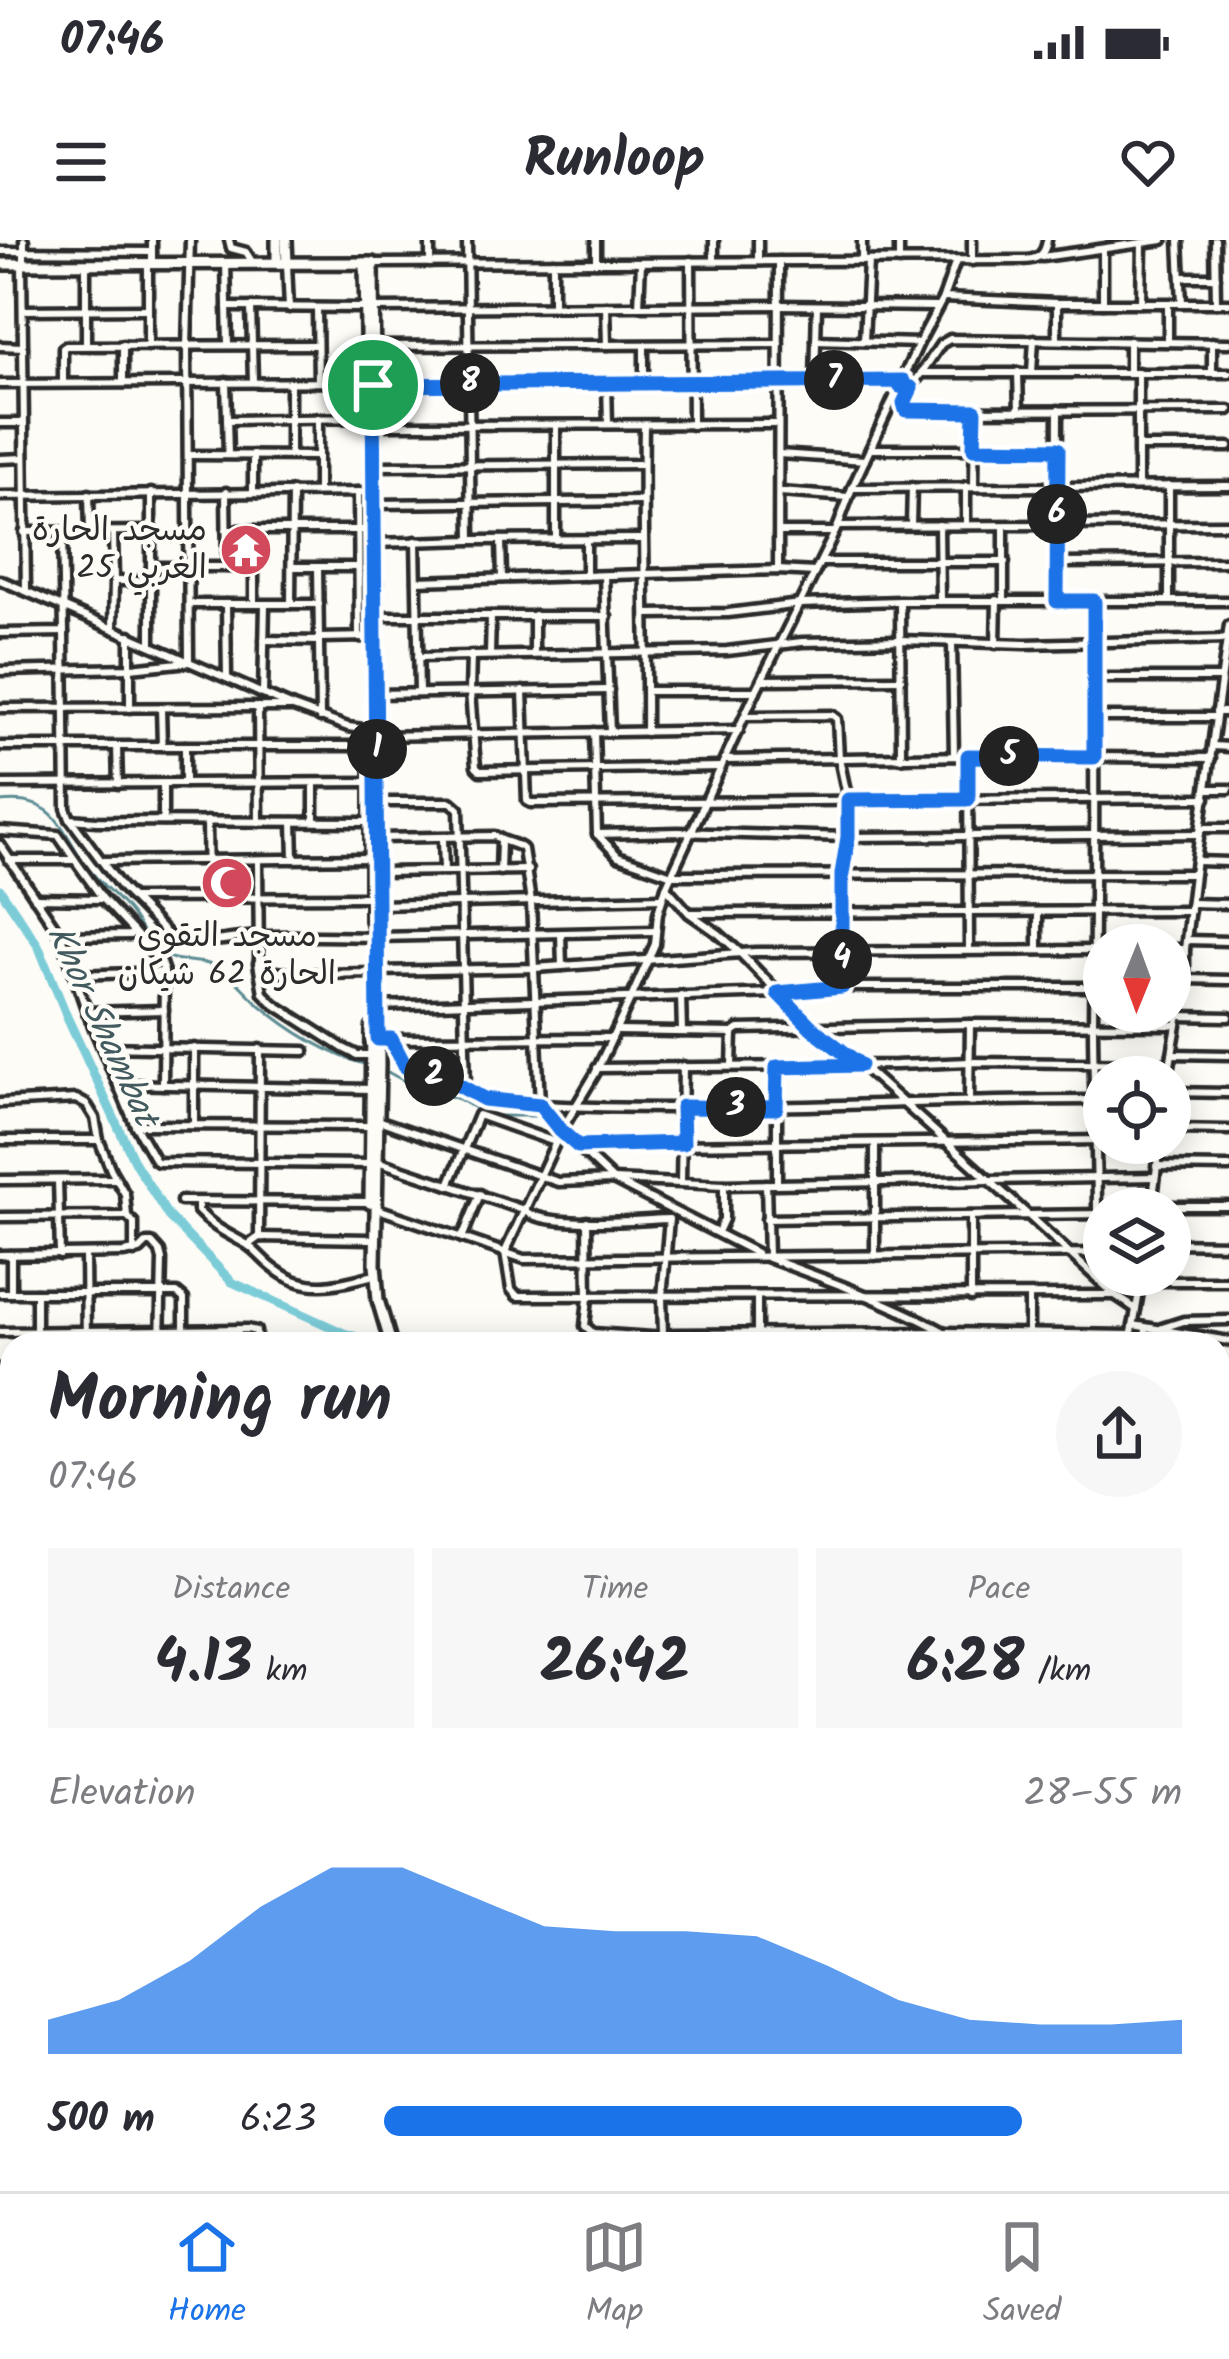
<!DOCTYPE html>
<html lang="en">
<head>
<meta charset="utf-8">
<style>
	:root { --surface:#fff; --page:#f7f7f7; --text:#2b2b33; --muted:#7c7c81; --line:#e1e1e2; --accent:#1a73e8 }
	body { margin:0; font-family:Kalam,"Playpen Sans Arabic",sans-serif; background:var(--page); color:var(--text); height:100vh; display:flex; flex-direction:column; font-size:45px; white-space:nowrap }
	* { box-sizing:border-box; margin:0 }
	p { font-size:39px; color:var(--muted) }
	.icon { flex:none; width:66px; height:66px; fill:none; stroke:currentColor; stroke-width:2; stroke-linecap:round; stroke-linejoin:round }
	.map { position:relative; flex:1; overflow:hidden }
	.panel { position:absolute; left:0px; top:1092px; width:1230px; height:861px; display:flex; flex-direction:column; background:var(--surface); border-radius:36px 36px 0 0; box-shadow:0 6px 30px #0003 }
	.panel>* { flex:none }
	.needle { width:78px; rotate:181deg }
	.fabs { position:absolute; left:1083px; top:684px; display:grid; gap:24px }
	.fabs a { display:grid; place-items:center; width:108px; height:108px; border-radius:50%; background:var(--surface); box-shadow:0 6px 30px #0003; font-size:60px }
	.pin { position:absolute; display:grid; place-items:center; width:102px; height:102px; color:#fff; margin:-51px; border:6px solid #fff; border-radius:50%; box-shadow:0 3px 12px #0007 }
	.km { position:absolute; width:60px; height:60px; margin:-30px; border-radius:50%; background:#222; color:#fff; font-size:33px; line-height:60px; text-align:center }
	.round { display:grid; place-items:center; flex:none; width:126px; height:126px; border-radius:63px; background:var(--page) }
	.summary { display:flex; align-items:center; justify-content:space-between; height:204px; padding:0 48px }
	h1 { font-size:66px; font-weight:700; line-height:90px }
	.stats { display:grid; grid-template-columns:repeat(3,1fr); gap:18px; height:204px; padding:12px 48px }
	.stats div { display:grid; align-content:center; border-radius:0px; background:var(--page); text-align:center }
	.stats b { font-size:60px; font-weight:700 }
	.stats small { font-size:33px; font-weight:400 }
	.stats p { font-size:33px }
	.chart { height:336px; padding:24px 48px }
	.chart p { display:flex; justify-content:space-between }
	.chart svg { width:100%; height:216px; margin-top:12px; fill:var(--accent); opacity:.7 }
	ul { padding:0 48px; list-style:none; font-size:39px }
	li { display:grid; grid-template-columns:192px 144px 1fr; align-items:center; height:90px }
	li i { height:30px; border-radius:15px; background:var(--accent) }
	.status { display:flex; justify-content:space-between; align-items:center; height:84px; padding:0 60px; background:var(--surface); direction:ltr }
	.status svg { height:33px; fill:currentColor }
	header { display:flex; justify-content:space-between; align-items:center; height:156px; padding:0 48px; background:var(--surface); font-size:54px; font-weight:700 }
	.tab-bar { display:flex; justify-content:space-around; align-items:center; height:168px; border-top:3px solid var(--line); background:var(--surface); font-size:33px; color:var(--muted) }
	.tab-bar a { display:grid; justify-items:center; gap:6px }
	.tab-bar .current { color:var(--accent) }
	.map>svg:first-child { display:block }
</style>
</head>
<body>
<div class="status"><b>07:46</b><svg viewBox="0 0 49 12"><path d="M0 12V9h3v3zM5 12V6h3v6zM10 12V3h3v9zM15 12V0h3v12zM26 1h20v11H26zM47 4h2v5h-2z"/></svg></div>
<header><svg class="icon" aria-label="menu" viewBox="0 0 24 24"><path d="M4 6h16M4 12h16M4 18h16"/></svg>Runloop<svg class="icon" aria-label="heart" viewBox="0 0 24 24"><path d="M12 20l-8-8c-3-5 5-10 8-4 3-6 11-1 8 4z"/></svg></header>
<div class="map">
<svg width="1229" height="1951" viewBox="0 0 1229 1951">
	<rect width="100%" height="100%" fill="#fdfcf7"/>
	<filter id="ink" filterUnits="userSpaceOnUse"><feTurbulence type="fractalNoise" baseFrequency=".00833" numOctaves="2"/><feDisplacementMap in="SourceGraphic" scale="24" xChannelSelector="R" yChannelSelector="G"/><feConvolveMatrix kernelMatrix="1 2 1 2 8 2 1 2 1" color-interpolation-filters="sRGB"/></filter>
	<g filter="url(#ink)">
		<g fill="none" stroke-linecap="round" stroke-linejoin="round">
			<g stroke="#5c8c93" stroke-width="3">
				<path d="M0,562C57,555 60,589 87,627C100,644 118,657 131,674C140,686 146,701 158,711C175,726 199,717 219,728C234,736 246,753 259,764C290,791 331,816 371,826"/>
				<path d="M380,828L412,845L459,859L483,873L498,876H538L549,887"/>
			</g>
			<g stroke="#7cccd8" stroke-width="9">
				<path d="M0,649L38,705L68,779L135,923L168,976L232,1042L344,1093L381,1104"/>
				<path d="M1218,1564L1229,1582"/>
			</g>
			<g stroke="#2b2b2b" stroke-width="15">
				<g id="minor">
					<path d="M24,0V24"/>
					<path d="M229,0L231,8L246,12L253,23"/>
					<path d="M714,0V20"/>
					<path d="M758,0V21"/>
					<path d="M862,0V21"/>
					<path d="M972,0V21"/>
					<path d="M1179,0L1182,63"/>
					<path d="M1215,0L1216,63"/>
					<path d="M1103,9V63"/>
					<path d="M0,11L152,12"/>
					<path d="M1042,17L1163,0"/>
					<path d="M691,21L692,185"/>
					<path d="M899,21V0"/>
					<path d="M956,21L943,58L919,103L852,248L838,286L756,451L666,647L658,673L655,704L632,756L595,834L561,891L505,1012L511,1049L517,1056L1115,1055"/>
					<path d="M553,22V66"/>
					<path d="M596,22V0"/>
					<path d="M226,23L228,104"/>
					<path d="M373,23L1022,20C1037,20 1045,16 1047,0"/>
					<path d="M430,23V0"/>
					<path d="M22,24L26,350"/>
					<path d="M86,24V104"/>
					<path d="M152,24V0"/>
					<path d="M287,24L289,68"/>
					<path d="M1183,37H1216"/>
					<path d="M943,58L1057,63H1229"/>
					<path d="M1057,63V99"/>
					<path d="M1141,63L1142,4"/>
					<path d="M1168,64V101"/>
					<path d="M606,66L607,105"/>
					<path d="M639,66L641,22"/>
					<path d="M227,67L366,68"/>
					<path d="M251,67L253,142"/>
					<path d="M317,68L318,141"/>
					<path d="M373,68L780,65L938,67"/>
					<path d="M23,70L148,69"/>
					<path d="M816,100L919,103"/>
					<path d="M864,100L868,21"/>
					<path d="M1129,101V132"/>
					<path d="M123,105V143"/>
					<path d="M0,106L23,107"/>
					<path d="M148,106V24"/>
					<path d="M372,106L779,104"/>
					<path d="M644,106V143"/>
					<path d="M1018,132L1019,171"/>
					<path d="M1032,132L1034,99"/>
					<path d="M921,133H1229"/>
					<path d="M1212,133V102"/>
					<path d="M815,140L817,66"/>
					<path d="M226,142L228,214"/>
					<path d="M63,143V108L66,106L317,105"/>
					<path d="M607,143L608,184"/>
					<path d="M0,144L366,142"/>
					<path d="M373,145L903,141"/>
					<path d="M900,145L911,148L941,104L950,99L1229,103"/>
					<path d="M911,148L904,167L917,171L1229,170"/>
					<path d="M227,180L367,178"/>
					<path d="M0,183H23"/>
					<path d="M373,185L778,184"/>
					<path d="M644,185C642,287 647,389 646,492"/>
					<path d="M1139,207H1229"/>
					<path d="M870,209H1058"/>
					<path d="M779,214L865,220"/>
					<path d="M189,215L318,216"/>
					<path d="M253,215V252"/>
					<path d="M290,215V142"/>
					<path d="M0,219L24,218"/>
					<path d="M373,226L643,224"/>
					<path d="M966,246V284"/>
					<path d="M974,246L975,171"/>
					<path d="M1138,246V132"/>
					<path d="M852,248L1229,246"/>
					<path d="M226,252L227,327"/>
					<path d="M318,252V178"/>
					<path d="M358,252L359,396"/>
					<path d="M780,252L848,257"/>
					<path d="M89,254L90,292"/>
					<path d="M0,256L368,252"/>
					<path d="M376,264L642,261"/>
					<path d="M911,285L912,247"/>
					<path d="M939,285L940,359"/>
					<path d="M838,286L1229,284"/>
					<path d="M1004,286V361"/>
					<path d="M226,290H369"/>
					<path d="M24,292L151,291"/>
					<path d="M113,292L114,341"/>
					<path d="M780,292H835"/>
					<path d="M472,300L642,299"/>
					<path d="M501,300L502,338"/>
					<path d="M556,300V185"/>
					<path d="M416,301L419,453"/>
					<path d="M375,303L471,300L467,0"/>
					<path d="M822,322H1005"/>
					<path d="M1056,323L1229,322"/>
					<path d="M151,327H254"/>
					<path d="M292,327H358"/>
					<path d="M318,327L320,478"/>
					<path d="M778,330L779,21"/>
					<path d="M586,336V300"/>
					<path d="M604,336L610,492"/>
					<path d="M0,340L293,467L348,487L371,490"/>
					<path d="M417,341L778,330L815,332"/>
					<path d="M1057,359L1058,170"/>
					<path d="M1094,360C1094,501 1095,641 1093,782C1093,846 1097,910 1097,974"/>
					<path d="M1169,360V246"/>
					<path d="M900,361L901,518"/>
					<path d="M190,364H319"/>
					<path d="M226,364L227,438"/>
					<path d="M254,364V290"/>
					<path d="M291,364L292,252"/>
					<path d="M646,374L728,373L800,364L900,361H1229"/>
					<path d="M376,376H607"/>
					<path d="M113,388L114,341H150"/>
					<path d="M64,392L66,568L70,579L97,581L370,582"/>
					<path d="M0,393L64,392L62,292"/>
					<path d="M320,398L370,397"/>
					<path d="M264,400L319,401"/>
					<path d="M952,403L954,516"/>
					<path d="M996,404L997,360"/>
					<path d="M151,405V253"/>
					<path d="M490,414L491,376"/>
					<path d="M534,414V375"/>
					<path d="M471,415L470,452L476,527L480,531L721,527"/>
					<path d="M418,417L727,411L802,402L901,400L1025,404L1227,399"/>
					<path d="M0,431L130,428L189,422L187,107L190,0"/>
					<path d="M1094,438H1221"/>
					<path d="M762,440L901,439"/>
					<path d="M523,451L527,561L531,563L1206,558"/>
					<path d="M646,451H756"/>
					<path d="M263,454L265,365"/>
					<path d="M376,454L609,450"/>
					<path d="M258,467L259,582"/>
					<path d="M0,468L290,467"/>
					<path d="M130,468V395"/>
					<path d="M161,468L162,506"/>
					<path d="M1216,472H1229"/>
					<path d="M745,476L832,475L837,479L839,518L848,560V583L842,634V746"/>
					<path d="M1094,477H1215"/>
					<path d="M594,492L597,594L618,616L672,635L1194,634"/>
					<path d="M377,496L739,490"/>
					<path d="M0,506H371"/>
					<path d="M185,506V543"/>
					<path d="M1213,506L1229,507"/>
					<path d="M117,507L118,544"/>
					<path d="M968,516L969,710"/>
					<path d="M725,520L968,516L1211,518"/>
					<path d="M314,543V581"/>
					<path d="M0,544L370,542"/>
					<path d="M163,544V581"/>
					<path d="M1208,549H1229"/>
					<path d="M377,562H451L459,569L466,847"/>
					<path d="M71,580L121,647L168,695C204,709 230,696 264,696C300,695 336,696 372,697"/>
					<path d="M207,581L208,657"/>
					<path d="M293,582L294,619"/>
					<path d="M1202,588H1229"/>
					<path d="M0,591L58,595L75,620"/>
					<path d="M597,594L678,592L847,597L1200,594"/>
					<path d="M377,598L495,596C504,603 517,603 523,609L531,662L540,865C728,874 916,859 1104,860"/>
					<path d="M443,599L444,631"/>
					<path d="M0,605L61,696L87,772L135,885L155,920L158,922L371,924"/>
					<path d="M9,620H75L103,659"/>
					<path d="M102,621L371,618"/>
					<path d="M258,621L259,720C260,722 262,726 264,728C275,737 353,733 372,733"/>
					<path d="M1197,621L1229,622"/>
					<path d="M500,631L501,601"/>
					<path d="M378,632L528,630"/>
					<path d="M666,647L689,673L719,694L739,712L812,787L861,825L1028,975L1104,974"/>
					<path d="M35,658L103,659L133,691L130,695L61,696"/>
					<path d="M131,658L371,657"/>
					<path d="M1191,663L1229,664"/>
					<path d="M378,665L662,658"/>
					<path d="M1038,672V710"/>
					<path d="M690,673L1190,671"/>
					<path d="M133,691L161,723L164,732L163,845"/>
					<path d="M561,694L562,726"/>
					<path d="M378,697L655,691"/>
					<path d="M1187,700L1229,701"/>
					<path d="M1170,709H1185"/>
					<path d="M258,723L263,753L274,764L343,808L357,815H372"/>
					<path d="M378,731L535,728L755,712L1104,710"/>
					<path d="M75,735L164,732"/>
					<path d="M1185,739L1229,740"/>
					<path d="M1170,747H1184"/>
					<path d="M681,755L682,792"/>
					<path d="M378,766L779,753L842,747H1104"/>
					<path d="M87,772L164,770"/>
					<path d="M1178,776L1229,777"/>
					<path d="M617,791L733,793"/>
					<path d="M378,799L612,798"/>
					<path d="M391,799L401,821L415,833L444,837L484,859L540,865L561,891L613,940L756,1013"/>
					<path d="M102,807L305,811"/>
					<path d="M1172,814L1229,815"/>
					<path d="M732,826L733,793L739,789L970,784L1176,785"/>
					<path d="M777,827V943"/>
					<path d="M597,828L896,825L970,822L1170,824"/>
					<path d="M1168,837L1185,739V709L1194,634L1229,385"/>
					<path d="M118,844L372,849"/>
					<path d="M1170,852L1229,853"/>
					<path d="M969,860L970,784"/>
					<path d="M0,863L76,859L87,865L95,878L99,900L111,930L125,954L127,976L134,983V1012"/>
					<path d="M378,880L558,942L613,940L724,945L1155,937"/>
					<path d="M135,885L371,886"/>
					<path d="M194,885V808"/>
					<path d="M1170,889L1229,890"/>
					<path d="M0,900H99"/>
					<path d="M875,903V1016"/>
					<path d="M578,906L1104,900"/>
					<path d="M377,921L524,970C544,989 638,980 669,979L662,1057L663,1095"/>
					<path d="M1156,926L1229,927"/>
					<path d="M0,940L116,939"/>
					<path d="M58,940L60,1015"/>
					<path d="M681,942L683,826"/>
					<path d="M766,944L768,1016"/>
					<path d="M449,945L478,875L555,902"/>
					<path d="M181,961L370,962"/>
					<path d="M198,962V971C215,989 227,993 246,1004C257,1011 265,1023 276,1030C306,1053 336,1045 370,1036"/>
					<path d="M1152,965L1160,903"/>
					<path d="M1152,966H1229"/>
					<path d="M378,969L524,1019L1104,1013"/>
					<path d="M971,976V1057"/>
					<path d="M0,977L127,976"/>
					<path d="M766,979L1028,975L1115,1055L1136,1069"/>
					<path d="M587,981L588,1058L585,1086L593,1093L651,1097L675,1094L946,1092L1131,1095"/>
					<path d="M718,992L724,979V945"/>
					<path d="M259,997L260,809"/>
					<path d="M462,998L480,954"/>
					<path d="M1170,1003L1229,1004"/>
					<path d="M248,1005L259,997L370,999"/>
					<path d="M0,1015L124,1013L140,1010L147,1003H152L160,1012L162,1020L160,1104"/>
					<path d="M11,1015V1053"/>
					<path d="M85,1015L86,1104"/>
					<path d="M768,1018C833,1042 906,1068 965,1104"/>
					<path d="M1142,1041H1229"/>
					<path d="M0,1053H177L184,1059V1104"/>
					<path d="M36,1053V1092"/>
					<path d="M1029,1056V1095"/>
					<path d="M1133,1085L1229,1101"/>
					<path d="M1162,1088L1184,1081L1229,1080"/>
					<path d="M237,1089V1104"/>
					<path d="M0,1092L247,1089L256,1091L257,1104"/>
					<path d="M757,1093V1056"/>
					<path d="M1130,1104L1142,1035"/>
					<path d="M1145,1104L1146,1088"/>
					<path d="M0,1129L12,1138"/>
					<path d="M1221,1131V1152"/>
					<path d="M0,1147H12"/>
					<path d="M0,1184H12"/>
					<path d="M1218,1187L1229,1186"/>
					<path d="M0,1219H12"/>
					<path d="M1218,1222H1229"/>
					<path d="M0,1255L12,1256"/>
					<path d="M1226,1257L1227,1292"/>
					<path d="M0,1292H12"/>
					<path d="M1218,1327H1229"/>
					<path d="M0,1329H12"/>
					<path d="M1218,1362H1229"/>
					<path d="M0,1367H12"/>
					<path d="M1218,1396H1229"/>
					<path d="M0,1403H12"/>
					<path d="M1218,1431H1229"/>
					<path d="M0,1440H12"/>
					<path d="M1218,1465H1229"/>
					<path d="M0,1476H12"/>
					<path d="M1218,1499H1229"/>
					<path d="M3,1511L4,1571"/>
					<path d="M0,1628L12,1634"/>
					<path d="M0,1668L12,1667"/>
					<path d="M0,1740L12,1741"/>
					<path d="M1218,1742L1229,1743"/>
					<path d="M0,1776H12"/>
					<path d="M1218,1782H1229"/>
					<path d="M0,1814H12"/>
					<path d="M1218,1815H1229"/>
					<path d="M0,1851H12"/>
					<path d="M1218,1852H1229"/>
					<path d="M0,1887H12"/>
					<path d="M1218,1887H1229"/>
					<path d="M0,1922L12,1923"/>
					<path d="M1218,1924H1229"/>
					<path d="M29,1941V1951"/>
					<path d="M111,1941V1951"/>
					<path d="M178,1941V1951"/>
					<path d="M261,1941V1951"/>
					<path d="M330,1941L331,1951"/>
					<path d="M980,1941V1951"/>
					<path d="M424,1949L923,1946"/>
					<path d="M1019,1951V1941"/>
					<path d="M1076,1951V1941"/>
					<path d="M1086,1951H1100"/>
					<path d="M1122,1951V1941"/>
					<path d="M1214,1951V1941"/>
				</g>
			</g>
			<g stroke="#2b2b2b" stroke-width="18">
				<g id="major">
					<path d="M286,0L287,23"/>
					<path d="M277,23V0"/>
					<path d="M365,23L367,159"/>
					<path d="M0,24L373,23L379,825L375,1024L378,1060L391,1104"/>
					<path d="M371,512V681"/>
					<path d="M370,963L372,788"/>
					<path d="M423,1941L424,1951"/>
				</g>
			</g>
			<use href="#minor" stroke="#fdfcf7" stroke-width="6"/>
			<use href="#major" stroke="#fdfcf7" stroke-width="9"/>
		</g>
	</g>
	<g fill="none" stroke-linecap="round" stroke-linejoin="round" filter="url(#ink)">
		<g stroke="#fff" stroke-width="24">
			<path id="route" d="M903,141L900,146L911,148L904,163L906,170L975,171L974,208L1058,209L1057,361H1094V517L968,516V559L848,560V597L842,634V747L778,753L812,788L860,825L777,827L776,868L682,867L683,903L578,906L561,891L540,865L484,859L444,837L415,833L405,826L391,799H378L373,145Z"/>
		</g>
		<use href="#route" stroke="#1a73e8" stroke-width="15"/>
	</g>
	<defs>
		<g id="temple-disc" transform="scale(2.7)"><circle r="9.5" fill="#d1495b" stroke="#fdfcf7"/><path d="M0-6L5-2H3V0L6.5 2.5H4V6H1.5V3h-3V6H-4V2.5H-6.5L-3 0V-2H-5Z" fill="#fff"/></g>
		<g id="mosque-disc" transform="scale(2.7)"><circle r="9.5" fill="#d1495b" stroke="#fdfcf7"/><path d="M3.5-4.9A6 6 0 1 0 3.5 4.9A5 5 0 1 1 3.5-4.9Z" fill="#fff"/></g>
	</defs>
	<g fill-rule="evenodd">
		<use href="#temple-disc" x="246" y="310"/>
		<use href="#mosque-disc" x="227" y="643"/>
	</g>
	<g text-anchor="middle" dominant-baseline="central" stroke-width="9" stroke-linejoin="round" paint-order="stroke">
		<g font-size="33" fill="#2b2b2b" stroke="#fdfcf7" text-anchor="end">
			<text x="207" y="291">مسجد الحارة<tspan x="207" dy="38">25 الغربي</tspan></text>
			<text x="227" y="697" text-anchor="middle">مسجد التقوى<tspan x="227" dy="38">الحارة 62 شيكان</tspan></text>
		</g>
		<g font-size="36" font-style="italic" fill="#435b5f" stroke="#fdfcf7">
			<text transform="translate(101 786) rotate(65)">Khor Shambat</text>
		</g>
	</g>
</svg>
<div class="fabs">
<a><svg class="needle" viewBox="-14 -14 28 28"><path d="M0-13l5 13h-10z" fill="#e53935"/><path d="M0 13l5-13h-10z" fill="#7c7c81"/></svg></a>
<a><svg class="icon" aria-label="locate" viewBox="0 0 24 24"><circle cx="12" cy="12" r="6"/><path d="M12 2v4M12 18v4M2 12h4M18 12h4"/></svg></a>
<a><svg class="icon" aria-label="layers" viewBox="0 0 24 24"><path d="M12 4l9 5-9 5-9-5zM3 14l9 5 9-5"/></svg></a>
</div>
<div class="pin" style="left:373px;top:145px;background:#1e9e55"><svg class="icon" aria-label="arrive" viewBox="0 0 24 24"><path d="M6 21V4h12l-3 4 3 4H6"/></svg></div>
<b class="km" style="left:377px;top:509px">1</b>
<b class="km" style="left:434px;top:836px">2</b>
<b class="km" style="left:736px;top:867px">3</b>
<b class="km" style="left:842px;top:719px">4</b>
<b class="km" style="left:1009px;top:516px">5</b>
<b class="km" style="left:1057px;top:274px">6</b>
<b class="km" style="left:834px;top:140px">7</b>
<b class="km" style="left:470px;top:143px">8</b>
<section class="panel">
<div class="summary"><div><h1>Morning run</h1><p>07:46</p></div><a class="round"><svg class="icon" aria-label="share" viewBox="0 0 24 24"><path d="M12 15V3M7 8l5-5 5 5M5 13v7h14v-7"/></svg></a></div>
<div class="stats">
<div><p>Distance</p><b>4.13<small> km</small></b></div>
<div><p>Time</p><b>26:42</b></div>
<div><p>Pace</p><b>6:28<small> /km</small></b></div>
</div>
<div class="chart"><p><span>Elevation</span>28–55 m</p>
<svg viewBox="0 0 160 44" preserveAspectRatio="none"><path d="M0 44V37L10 33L20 25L30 14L40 6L50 6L60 12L70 18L80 19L90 19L100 20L110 26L120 33L130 37L140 38L150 38L160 37V44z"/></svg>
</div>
<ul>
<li><b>500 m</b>6:23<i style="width:80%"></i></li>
</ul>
</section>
</div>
<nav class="tab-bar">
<a class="current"><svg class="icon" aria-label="home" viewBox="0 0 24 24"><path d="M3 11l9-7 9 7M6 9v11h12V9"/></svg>Home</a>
<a><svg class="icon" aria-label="map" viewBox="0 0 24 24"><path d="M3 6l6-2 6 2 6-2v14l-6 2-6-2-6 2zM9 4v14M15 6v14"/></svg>Map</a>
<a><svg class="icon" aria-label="saved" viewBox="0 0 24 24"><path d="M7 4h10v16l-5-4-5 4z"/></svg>Saved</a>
</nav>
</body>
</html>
